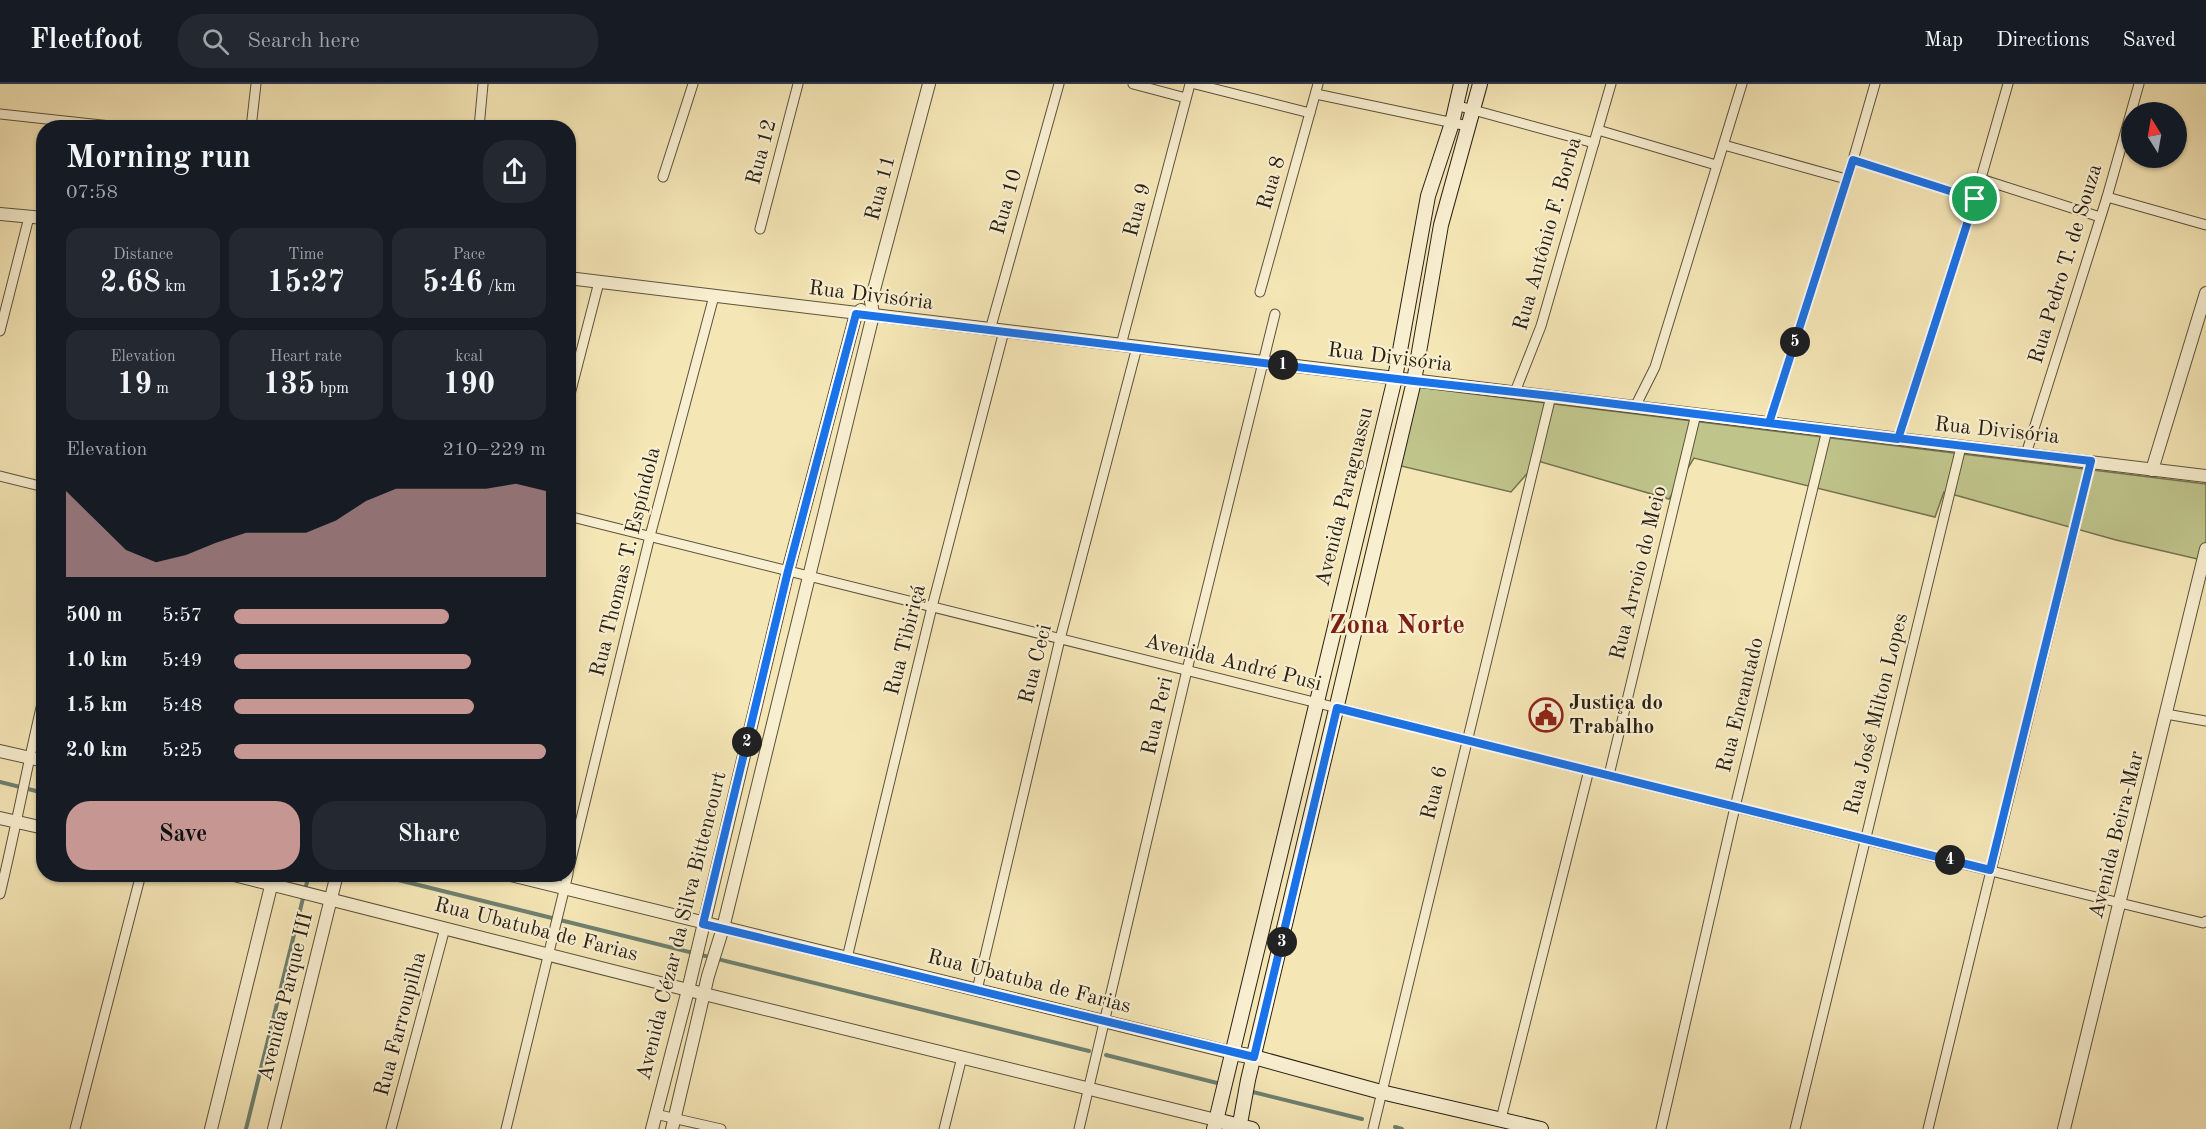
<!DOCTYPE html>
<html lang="en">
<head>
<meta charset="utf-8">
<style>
	:root { --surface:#171b24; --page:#242831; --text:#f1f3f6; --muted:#9ea1a6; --line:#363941; --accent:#c59692 }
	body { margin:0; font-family:"Old Standard TT",serif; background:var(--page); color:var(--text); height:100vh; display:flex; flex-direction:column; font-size:22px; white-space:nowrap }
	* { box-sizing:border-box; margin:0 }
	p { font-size:20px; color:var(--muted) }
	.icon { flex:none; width:33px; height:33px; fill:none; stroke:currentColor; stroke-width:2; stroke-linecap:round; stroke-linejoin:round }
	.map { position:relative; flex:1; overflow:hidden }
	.panel { position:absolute; left:36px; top:36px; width:540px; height:762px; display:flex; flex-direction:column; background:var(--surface); border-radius:24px; box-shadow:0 2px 4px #0004 }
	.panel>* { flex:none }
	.needle { width:39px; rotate:349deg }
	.controls { position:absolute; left:2121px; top:18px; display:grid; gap:12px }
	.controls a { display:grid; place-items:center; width:66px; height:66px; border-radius:50%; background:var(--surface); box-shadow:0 2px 4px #0004; font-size:30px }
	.pin { position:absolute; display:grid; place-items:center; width:51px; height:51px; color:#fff; margin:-26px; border:3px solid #fff; border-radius:50%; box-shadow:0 2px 6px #0007 }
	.km { position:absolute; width:30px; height:30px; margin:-15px; border-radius:50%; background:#222; color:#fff; font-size:16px; line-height:30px; text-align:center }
	.round { display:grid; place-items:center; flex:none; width:63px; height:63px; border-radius:24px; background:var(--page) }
	.head { display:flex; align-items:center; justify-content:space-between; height:102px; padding:0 30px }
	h1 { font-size:33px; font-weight:700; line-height:45px }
	.metrics { display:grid; grid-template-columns:repeat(3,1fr); gap:9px; height:102px; padding:6px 30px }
	.metrics div { display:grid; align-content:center; border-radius:15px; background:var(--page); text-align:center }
	.metrics b { font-size:30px; font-weight:700 }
	.metrics small { font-size:16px; font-weight:400 }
	.metrics p { font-size:16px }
	.chart { height:168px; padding:12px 30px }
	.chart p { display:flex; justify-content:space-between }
	.chart svg { width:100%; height:108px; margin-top:6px; fill:var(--accent); opacity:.7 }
	.button { display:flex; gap:12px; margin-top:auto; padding:12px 30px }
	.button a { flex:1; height:69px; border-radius:24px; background:var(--accent); color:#111; font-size:24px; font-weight:700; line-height:69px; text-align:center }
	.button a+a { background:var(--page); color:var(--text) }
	ul { padding:0 30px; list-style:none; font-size:20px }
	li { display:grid; grid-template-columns:96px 72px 1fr; align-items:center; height:45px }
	li i { height:15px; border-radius:8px; background:var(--accent) }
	header { display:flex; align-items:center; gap:36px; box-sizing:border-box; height:84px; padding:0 30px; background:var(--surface); border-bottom:2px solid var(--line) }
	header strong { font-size:28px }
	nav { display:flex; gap:33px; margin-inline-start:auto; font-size:21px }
	.search { width:420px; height:54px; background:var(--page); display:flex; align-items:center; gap:15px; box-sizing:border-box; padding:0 21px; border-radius:24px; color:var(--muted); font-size:22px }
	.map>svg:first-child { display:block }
</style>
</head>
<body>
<header>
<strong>Fleetfoot</strong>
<div class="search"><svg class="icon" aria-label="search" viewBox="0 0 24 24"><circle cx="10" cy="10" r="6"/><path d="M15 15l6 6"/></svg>Search here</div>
<nav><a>Map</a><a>Directions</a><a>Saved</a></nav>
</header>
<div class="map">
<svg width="2206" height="1045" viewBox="0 0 2206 1045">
	<rect width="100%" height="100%" fill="#f5e6b6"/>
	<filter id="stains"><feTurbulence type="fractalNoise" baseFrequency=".00333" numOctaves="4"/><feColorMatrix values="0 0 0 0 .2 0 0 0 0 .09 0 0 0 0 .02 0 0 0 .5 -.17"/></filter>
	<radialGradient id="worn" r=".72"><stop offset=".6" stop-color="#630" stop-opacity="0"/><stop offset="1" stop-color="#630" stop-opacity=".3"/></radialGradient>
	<path fill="#bfc48b" stroke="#747250" stroke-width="1.5" d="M1417,303L2206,400V477L2116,456L1944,408L1935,433L1694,374L1669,415L1538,377L1511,408L1401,382Z"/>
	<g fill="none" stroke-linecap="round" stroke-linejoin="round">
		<g stroke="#6e8070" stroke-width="4">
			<path d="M0,698L44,709"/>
			<path d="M374,790L1089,967"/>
			<path d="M1106,971L1221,1000"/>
			<path d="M1249,1007L1362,1035"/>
			<path d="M1395,1043L1402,1045"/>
			<path d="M246,1045L309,790"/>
		</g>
		<g stroke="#5c523c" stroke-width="11">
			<g id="minor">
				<path d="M1133,0L1186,14"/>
				<path d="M1195,0L1310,29"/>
				<path d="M1316,10L1468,42"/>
				<path d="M1455,21L1594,59"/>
				<path d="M0,30L129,44"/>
				<path d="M251,44L256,0"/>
				<path d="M479,44L483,0"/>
				<path d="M1598,46L1716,81"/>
				<path d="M1724,61L1846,95"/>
				<path d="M1853,76L1975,115"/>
				<path d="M663,93L693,0"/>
				<path d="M1981,95L2100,133"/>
				<path d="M2107,113L2206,141"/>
				<path d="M760,145L798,0"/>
				<path d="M1260,208L1318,0"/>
				<path d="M990,246L1059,0"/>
				<path d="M0,247L29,133"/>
				<path d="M1121,261L1190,0"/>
				<path d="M1515,308L1541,242L1611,0"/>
				<path d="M568,318L599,198"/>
				<path d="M1635,323L1655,283L1742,0"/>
				<path d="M1769,339L1853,76L1875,0"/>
				<path d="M1898,355L1975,115L2008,0"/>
				<path d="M2026,370L2107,113L2139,0"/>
				<path d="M0,392L44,403"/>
				<path d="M568,432L2120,819L2203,839L2206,837"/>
				<path d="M2166,630L2206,637"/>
				<path d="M1609,691L1696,330"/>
				<path d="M568,788L650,452L714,212"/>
				<path d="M0,810C16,744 28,677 44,611"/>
				<path d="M847,874L932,523L1004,247"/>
				<path d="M977,906L1060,555L1137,263"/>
				<path d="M655,1030L721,1045"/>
				<path d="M1501,1035L1589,686"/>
				<path d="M75,1045L141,790"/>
				<path d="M391,1045L445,844"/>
				<path d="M506,1045L568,790"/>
				<path d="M944,1045L962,973"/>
				<path d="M1079,1045L1187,586L1275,230"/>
				<path d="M1373,1045L1551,312"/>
				<path d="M1661,1045L1735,723L1827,346"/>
				<path d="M1795,1045L1961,363"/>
				<path d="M1928,1045L2091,377"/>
			</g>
		</g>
		<g stroke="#5c523c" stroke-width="14">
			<g id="tertiary">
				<path d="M0,130L44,134"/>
				<path d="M568,194L2206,392"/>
				<path d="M2152,386L2206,209"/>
				<path d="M0,667L44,677"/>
				<path d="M0,734L44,744"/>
				<path d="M230,790L688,906L1216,1036"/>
				<path d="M507,790L1233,969"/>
				<path d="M211,1045L274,790"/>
				<path d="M274,1045L337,790"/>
				<path d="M652,1045L688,906L788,487L856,230L861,226"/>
				<path d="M672,1045L708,892L723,844L873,231L871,217L929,0"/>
				<path d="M2064,1045L2206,465"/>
			</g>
		</g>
		<g stroke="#292014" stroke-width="16">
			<g id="secondary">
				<path d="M1233,969L1254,973L1381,1008L1541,1045"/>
				<path d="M1216,1036L1252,1045"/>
				<path d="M1214,1045L1395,294L1428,112L1452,39L1461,0"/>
				<path d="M1239,1045L1248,996L1414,297L1441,141L1480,0"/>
			</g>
		</g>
		<use href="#minor" stroke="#f8efd0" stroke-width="9"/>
		<use href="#tertiary" stroke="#f8efd0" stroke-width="12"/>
		<use href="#secondary" stroke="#f8efd0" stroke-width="14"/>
	</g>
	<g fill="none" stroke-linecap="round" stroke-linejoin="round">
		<g stroke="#fff" stroke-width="12">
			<path id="route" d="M1975,115L1898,355L1551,312L1414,297L856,230L788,487L703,840L1254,973L1337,624L1990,786L2091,377L1769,339L1853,76L1975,115"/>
		</g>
		<use href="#route" stroke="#1a73e8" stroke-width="8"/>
	</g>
	<defs>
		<g id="civic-ring" transform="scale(1.725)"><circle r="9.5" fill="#f8efd0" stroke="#8f2418" stroke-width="1.5"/><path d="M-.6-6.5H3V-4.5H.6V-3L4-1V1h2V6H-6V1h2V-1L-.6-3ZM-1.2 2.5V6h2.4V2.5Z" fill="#8f2418"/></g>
	</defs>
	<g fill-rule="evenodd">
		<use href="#civic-ring" x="1546" y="631"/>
	</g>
	<g text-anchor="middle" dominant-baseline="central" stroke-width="4.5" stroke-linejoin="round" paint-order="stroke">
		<g font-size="21" fill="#292014" stroke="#f8efd0">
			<text transform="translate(762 68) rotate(-75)">Rua 12</text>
			<text transform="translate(1272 99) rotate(-74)">Rua 8</text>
			<text transform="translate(881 104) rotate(-75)">Rua 11</text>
			<text transform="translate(1007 118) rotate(-74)">Rua 10</text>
			<text transform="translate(1138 126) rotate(-75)">Rua 9</text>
			<text transform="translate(1548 150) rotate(-74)">Rua Antônio F. Borba</text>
			<text transform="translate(2066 180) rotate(-73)">Rua Pedro T. de Souza</text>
			<text transform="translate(871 212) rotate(7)">Rua Divisória</text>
			<text transform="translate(1390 274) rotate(7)">Rua Divisória</text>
			<text transform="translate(1997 347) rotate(6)">Rua Divisória</text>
			<text transform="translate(1345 413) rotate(-76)">Avenida Paraguassu</text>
			<text transform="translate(626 478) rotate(-76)">Rua Thomas T. Espíndola</text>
			<text transform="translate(1639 489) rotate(-76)">Rua Arroio do Meio</text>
			<text transform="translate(906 556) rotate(-76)">Rua Tibiriçá</text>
			<text transform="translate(1233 579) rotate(14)">Avenida André Pusi</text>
			<text transform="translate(1036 580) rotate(-76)">Rua Ceci</text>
			<text transform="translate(1741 621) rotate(-76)">Rua Encantado</text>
			<text transform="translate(1877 630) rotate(-76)">Rua José Milton Lopes</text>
			<text transform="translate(1158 632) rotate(-77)">Rua Peri</text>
			<text transform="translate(1435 709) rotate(-76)">Rua 6</text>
			<text transform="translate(2117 751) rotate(-76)">Avenida Beira-Mar</text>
			<text transform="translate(682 842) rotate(-76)">Avenida Cézar da Silva Bittencourt</text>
			<text transform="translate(536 846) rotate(14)">Rua Ubatuba de Farias</text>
			<text transform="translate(1029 898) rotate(14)">Rua Ubatuba de Farias</text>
			<text transform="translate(286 913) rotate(-76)">Avenida Parque III</text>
			<text transform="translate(401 940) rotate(-75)">Rua Farroupilha</text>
		</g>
		<g font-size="21" font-weight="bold" fill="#292014" stroke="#f8efd0" text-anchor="start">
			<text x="1569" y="619">Justiça do<tspan x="1569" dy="24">Trabalho</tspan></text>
		</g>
		<g font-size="27" font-weight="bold" fill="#7a1f14" stroke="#f8efd0">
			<text x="1397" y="541">Zona Norte</text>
		</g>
	</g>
	<rect width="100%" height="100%" filter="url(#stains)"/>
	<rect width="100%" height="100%" fill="url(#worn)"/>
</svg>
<div class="controls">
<a><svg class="needle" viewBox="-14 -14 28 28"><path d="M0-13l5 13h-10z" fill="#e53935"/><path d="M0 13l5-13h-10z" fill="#9ea1a6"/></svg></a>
</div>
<div class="pin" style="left:1975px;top:115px;background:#1e9e55"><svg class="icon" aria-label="arrive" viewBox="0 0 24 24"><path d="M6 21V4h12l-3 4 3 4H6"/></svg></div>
<b class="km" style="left:1283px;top:281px">1</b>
<b class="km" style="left:747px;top:658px">2</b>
<b class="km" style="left:1282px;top:858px">3</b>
<b class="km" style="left:1950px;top:776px">4</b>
<b class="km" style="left:1795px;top:258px">5</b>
<section class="panel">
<div class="head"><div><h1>Morning run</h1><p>07:58</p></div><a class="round"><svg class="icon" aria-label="share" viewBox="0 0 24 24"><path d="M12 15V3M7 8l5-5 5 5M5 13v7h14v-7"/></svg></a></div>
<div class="metrics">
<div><p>Distance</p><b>2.68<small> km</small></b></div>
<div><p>Time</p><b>15:27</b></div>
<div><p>Pace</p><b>5:46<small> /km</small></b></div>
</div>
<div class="metrics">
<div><p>Elevation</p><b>19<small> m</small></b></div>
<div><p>Heart rate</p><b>135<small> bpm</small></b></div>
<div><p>kcal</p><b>190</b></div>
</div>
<div class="chart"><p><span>Elevation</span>210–229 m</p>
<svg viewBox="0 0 160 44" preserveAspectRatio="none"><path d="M0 44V9L10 21L20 33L30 38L40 35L50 30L60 26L70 26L80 26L90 21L100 13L110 8L120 8L130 8L140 8L150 6L160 9V44z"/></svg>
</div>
<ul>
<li><b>500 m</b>5:57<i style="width:69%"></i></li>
<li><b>1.0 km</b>5:49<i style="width:76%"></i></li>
<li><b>1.5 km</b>5:48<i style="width:77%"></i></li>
<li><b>2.0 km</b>5:25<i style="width:100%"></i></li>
</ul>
<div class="button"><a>Save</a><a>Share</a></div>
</section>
</div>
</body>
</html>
